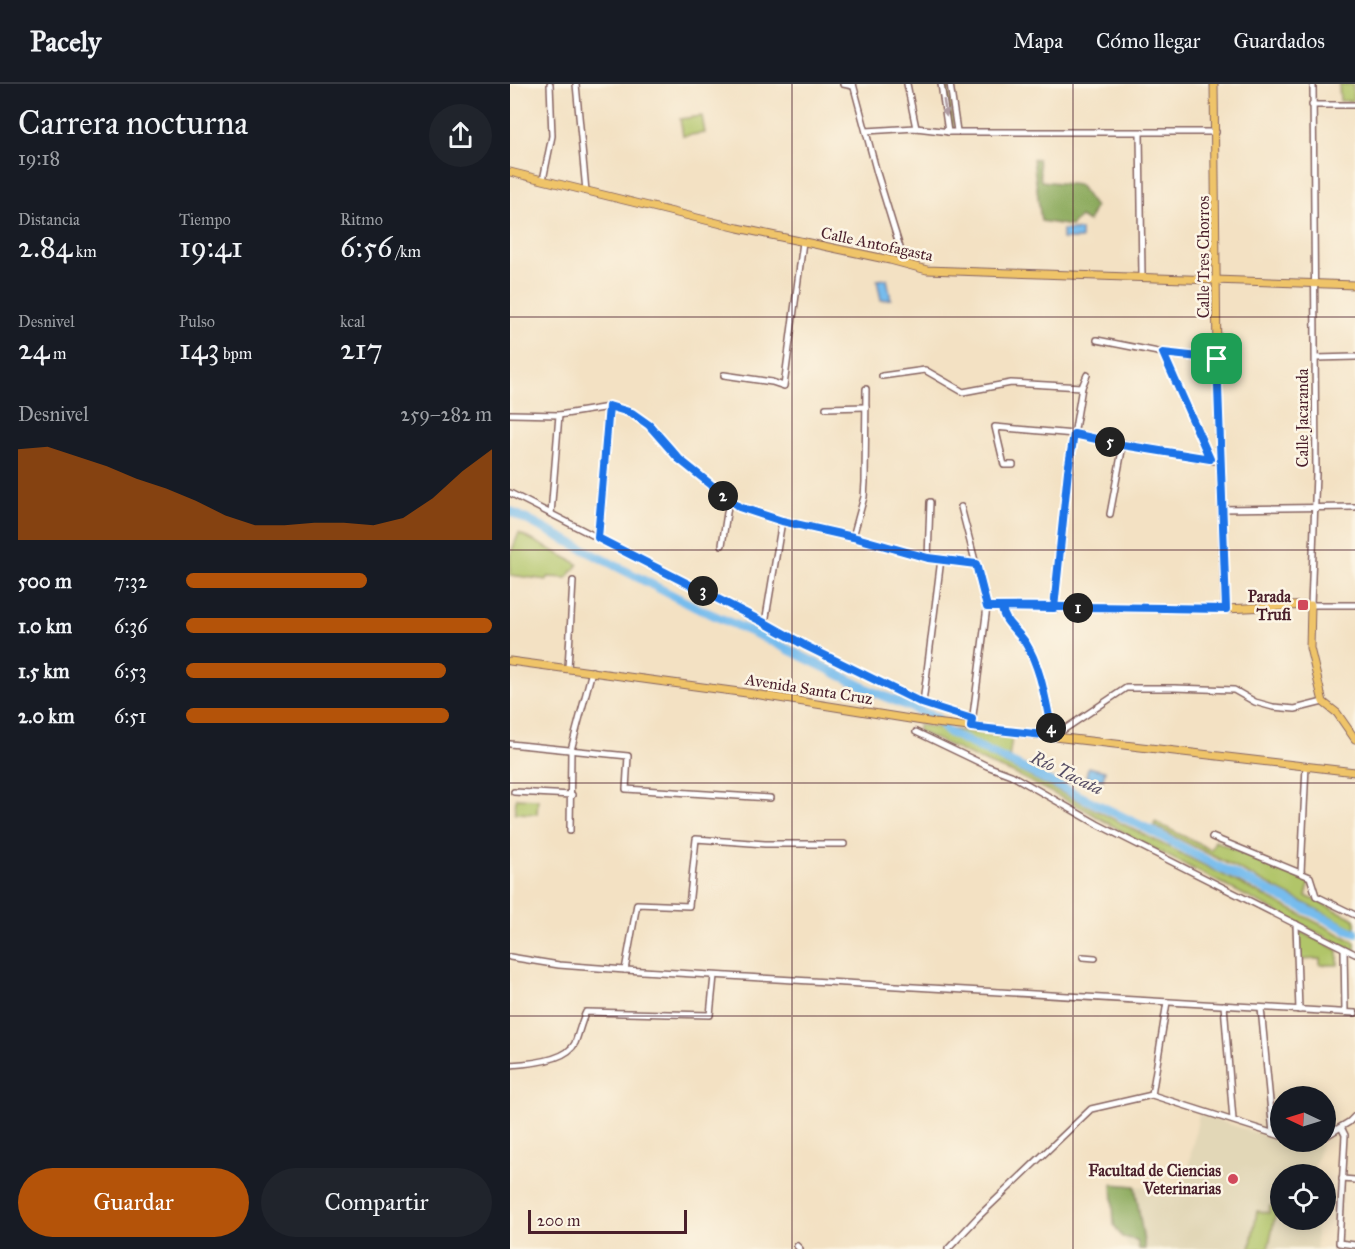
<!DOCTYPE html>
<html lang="es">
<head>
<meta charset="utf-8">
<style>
	:root { --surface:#171b24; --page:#20242c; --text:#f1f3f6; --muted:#9ea1a6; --line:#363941; --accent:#b45309 }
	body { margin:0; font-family:"IM FELL Great Primer",serif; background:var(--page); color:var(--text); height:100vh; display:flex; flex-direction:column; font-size:22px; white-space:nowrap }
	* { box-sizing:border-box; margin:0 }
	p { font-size:20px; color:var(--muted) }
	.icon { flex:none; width:33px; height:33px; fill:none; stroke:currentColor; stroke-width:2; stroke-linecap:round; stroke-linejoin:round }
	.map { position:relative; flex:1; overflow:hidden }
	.details { display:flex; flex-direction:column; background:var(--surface); width:510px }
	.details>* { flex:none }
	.needle { width:39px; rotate:274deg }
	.controls { position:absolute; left:760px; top:1002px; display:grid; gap:12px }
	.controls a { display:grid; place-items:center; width:66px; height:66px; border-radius:50%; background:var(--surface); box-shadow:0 3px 15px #0003; font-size:30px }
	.scale { position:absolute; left:18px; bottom:15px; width:159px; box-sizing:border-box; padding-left:6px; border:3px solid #4a1f2b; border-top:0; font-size:16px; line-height:21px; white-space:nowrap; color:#4a1f2b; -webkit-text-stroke:4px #fcf5e5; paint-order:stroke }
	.pin { position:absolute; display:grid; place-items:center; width:51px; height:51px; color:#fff; margin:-26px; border-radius:12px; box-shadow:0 3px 9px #0006 }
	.km { position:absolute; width:30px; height:30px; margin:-15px; border-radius:50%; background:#222; color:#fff; font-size:16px; line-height:30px; text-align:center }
	.round { display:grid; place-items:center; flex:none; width:63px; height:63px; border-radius:32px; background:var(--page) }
	.overview { display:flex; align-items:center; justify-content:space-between; height:102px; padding:0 18px }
	h1 { font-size:33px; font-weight:600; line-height:45px }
	.figures { display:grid; grid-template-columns:repeat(3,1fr); gap:9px; height:102px; padding:6px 18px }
	.figures div { display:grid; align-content:center }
	.figures b { font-size:30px; font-weight:600 }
	.figures small { font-size:16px; font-weight:400 }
	.figures p { font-size:16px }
	.chart { height:168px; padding:12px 18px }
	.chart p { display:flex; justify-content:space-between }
	.chart svg { width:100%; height:108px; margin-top:6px; fill:var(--accent); opacity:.7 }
	.action { display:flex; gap:12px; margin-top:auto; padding:12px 18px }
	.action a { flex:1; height:69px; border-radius:36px; background:var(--accent); color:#fff; font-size:24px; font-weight:600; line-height:69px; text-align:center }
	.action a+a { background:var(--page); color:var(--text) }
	ul { padding:0 18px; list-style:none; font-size:20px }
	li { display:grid; grid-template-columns:96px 72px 1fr; align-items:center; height:45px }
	li i { height:15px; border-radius:8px; background:var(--accent) }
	header { display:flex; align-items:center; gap:36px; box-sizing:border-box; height:84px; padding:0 30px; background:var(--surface); border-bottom:2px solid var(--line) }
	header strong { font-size:28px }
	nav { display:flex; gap:33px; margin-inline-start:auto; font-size:21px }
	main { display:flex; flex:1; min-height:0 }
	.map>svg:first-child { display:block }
</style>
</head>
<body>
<header>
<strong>Pacely</strong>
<nav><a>Mapa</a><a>Cómo llegar</a><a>Guardados</a></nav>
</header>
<main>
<section class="details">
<div class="overview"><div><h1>Carrera nocturna</h1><p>19:18</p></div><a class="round"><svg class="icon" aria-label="share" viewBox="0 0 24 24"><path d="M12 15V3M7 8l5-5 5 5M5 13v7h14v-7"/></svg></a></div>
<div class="figures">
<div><p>Distancia</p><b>2.84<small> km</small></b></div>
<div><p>Tiempo</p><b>19:41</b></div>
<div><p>Ritmo</p><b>6:56<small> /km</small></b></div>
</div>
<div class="figures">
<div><p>Desnivel</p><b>24<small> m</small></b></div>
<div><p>Pulso</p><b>143<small> bpm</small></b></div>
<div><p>kcal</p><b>217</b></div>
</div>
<div class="chart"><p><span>Desnivel</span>259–282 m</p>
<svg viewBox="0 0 160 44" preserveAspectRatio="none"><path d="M0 44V7L10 6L20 10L30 14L40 19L50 23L60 28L70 34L80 38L90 38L100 37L110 37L120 38L130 35L140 27L150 16L160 7V44z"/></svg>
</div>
<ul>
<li><b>500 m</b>7:32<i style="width:59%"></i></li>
<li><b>1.0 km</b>6:36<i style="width:100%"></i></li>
<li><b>1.5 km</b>6:53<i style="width:85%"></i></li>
<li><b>2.0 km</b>6:51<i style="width:86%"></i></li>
</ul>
<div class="action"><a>Guardar</a><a>Compartir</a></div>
</section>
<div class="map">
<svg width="845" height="1165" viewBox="0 0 845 1165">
	<rect width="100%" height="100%" fill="#fcf5e5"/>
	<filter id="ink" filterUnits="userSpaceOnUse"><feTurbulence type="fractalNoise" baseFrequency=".0167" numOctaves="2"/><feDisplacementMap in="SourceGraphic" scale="12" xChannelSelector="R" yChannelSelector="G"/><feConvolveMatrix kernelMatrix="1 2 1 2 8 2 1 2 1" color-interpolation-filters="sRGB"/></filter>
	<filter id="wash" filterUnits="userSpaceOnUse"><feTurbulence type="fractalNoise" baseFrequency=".008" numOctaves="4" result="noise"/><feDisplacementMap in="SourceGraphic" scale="24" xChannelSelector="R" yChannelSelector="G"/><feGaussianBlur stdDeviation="1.35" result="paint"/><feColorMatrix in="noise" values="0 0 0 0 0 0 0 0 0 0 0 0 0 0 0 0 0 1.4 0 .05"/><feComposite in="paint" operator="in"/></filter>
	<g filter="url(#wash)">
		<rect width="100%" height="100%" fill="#f3e1c3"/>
		<path fill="#e2d7b7" d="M689,1030L786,1062L811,1060L803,1090H771V1136H805L807,1165H620L604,1141L602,1100L671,1106L674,1103Z"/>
		<g fill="#b1c569" stroke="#7e724a" stroke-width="1.5">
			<path d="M434,0H438L444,44L440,45Z"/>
			<path d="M829,0H843V17H830Z"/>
			<path d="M192,32L195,49L173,52L170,35Z"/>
			<path d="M9,449L68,480L57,494L38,493L37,496L0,491V471Z"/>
			<path d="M408,641L431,644L432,648L845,858V868L629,757L572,724L503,689L479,680L408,647Z"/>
			<path d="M439,645L502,654L499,674Z"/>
			<path d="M6,714L28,715L27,730L5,729Z"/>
			<path d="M645,738L701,766L705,757L800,797L796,812L845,835V845L644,742Z"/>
			<path d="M787,846L828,866V881H810V875L787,876Z"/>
			<path d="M760,1122L767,1123L758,1165H740L747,1127L759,1129Z"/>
		</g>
		<g fill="#8caa5d" stroke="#6b6444" stroke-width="1.5">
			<path d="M523,75H528L531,97L569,101L585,123L578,138L570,133L561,142L531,137Z"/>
			<path d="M602,1100L625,1102L635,1165H629L627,1156L612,1153L604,1141Z"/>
		</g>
		<g fill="#76bced" stroke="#606e8c" stroke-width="1.5">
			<path d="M571,146V155H552V146Z"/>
			<path d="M377,195L381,215L371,216L367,196Z"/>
			<path d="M578,683L595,687L593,696L576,693Z"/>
		</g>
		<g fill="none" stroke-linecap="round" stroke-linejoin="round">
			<path stroke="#76bced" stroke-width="9" d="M0,427L185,523L255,554L364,608L427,634L436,647L640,746L707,782L845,849"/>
		</g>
	</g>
	<g filter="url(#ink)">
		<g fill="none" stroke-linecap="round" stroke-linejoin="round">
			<g stroke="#856360" stroke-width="8">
				<g id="minor">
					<path d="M66,0L76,107"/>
					<path d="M333,0L343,2"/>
					<path d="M343,0L367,89L395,180"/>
					<path d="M397,0L406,44"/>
					<path d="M431,0L438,48"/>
					<path d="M440,0L447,47"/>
					<path d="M803,0L806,390L801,521H845"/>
					<path d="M802,21H845"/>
					<path d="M356,47L406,44L440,48H706"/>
					<path d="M630,49L632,192"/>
					<path d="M33,96L42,52L40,0"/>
					<path d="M587,256L653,269L707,275"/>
					<path d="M653,269L700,375"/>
					<path d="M806,274L845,273"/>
					<path d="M214,291L262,298L274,302L293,158"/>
					<path d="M372,292L415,286L453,308L501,299L572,303"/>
					<path d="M316,324L356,323"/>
					<path d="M0,330L49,331L99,323L122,329L139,341L169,375L229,423L272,437L343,453L418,474L466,480"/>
					<path d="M503,381H494L485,343L564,350L711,378"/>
					<path d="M0,409L255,539L296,563L413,619L462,635"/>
					<path d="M451,423L477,523L462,639"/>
					<path d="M711,425L845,423"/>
					<path d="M41,430L49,331"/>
					<path d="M600,430L613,361"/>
					<path d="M343,453L354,413L355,398L356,305"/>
					<path d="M88,454L99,323"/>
					<path d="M212,461L219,416"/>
					<path d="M418,474L420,418"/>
					<path d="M477,523L715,525"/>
					<path d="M492,523C493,538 507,546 514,558C532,585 536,621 543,653L616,604H664L724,606L745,618L763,623L785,625L813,618"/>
					<path d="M544,524L558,387L572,303L577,291"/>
					<path d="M255,539L272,437"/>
					<path d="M58,584L63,497"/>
					<path d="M413,619L431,475"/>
					<path d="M406,648L477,682L501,691L587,740L845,870"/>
					<path d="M0,660L118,672L116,705L260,714"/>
					<path d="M4,708L62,711"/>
					<path d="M60,747L61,666L82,587"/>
					<path d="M702,753L800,793L806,812L845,831"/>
					<path d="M791,788L796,682"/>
					<path d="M786,840L789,926"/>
					<path d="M834,865L835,928"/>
					<path d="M0,873L49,881L115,886L845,929"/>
					<path d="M573,873L585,874"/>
					<path d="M115,886L127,820L179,822L186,755L255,760H334"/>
					<path d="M714,921L723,1036"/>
					<path d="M751,924L763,1049"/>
					<path d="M0,981C17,980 57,977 65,959C69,949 71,938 76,928L200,931L204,892"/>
					<path d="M642,1011L657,918"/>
					<path d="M831,1043L835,1051L829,1159L845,1161"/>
					<path d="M816,1052L839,1038L845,1032"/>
					<path d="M785,1058H790"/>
					<path d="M832,1095L845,1096"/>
					<path d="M287,1162L290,1165"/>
					<path d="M438,1165L469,1132L581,1025L642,1011L771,1052"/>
				</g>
			</g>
			<g stroke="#856360" stroke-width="9">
				<g id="major">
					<path d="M704,0L707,275L715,525L801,521L800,564L813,618L827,629L845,655"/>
					<path d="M0,88L228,144L380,176L417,186L845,201"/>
					<path d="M0,577L244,610L425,639L845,688"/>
				</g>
			</g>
			<use href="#minor" stroke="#fff" stroke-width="5"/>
			<use href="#major" stroke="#efc469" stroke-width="7"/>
		</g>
		<defs><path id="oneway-solid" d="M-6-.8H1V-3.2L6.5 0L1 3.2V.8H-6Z" transform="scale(1.5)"/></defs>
		<use fill="#ae9aa0" href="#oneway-solid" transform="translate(435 24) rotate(81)"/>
	</g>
	<g fill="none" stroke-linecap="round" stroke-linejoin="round" filter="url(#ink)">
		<g stroke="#fff" stroke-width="12">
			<path id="route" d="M707,275L716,525C636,524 557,522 477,523L466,480L418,474L343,453L272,437L229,423L169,375L139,341L122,329L99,322L88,454L255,539L296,562L412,619L462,635L461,643L543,652C536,621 532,585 515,558C507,546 493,538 492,523L544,524L558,387L564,350L613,361L700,375L653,269L707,275"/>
		</g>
		<use href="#route" stroke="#1a73e8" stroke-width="8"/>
	</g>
	<path fill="none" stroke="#4a1f2b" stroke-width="1.5" stroke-opacity="0.55" d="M282,0V1165M563,0V1165M0,233H845M0,466H845M0,699H845M0,932H845"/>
	<g fill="#d1495b" stroke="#fcf5e5" stroke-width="2">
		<rect x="787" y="515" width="12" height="12" rx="3"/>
		<circle cx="723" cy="1095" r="6"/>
	</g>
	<g text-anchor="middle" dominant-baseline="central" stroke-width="5" stroke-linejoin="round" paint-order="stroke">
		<g font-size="16" fill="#4a1f2b" stroke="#fcf5e5">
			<text transform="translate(367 160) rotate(12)">Calle Antofagasta</text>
			<text transform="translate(693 173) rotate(-90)">Calle Tres Chorros</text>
			<text transform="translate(792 334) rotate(-90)">Calle Jacaranda</text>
			<text transform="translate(299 605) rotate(9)">Avenida Santa Cruz</text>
		</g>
		<g font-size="16" font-weight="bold" fill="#4a1f2b" stroke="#fcf5e5" text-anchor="end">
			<text x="781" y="512">Parada<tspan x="781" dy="18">Trufi</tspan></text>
			<text x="711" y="1086">Facultad de Ciencias<tspan x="711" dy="18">Veterinarias</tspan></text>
		</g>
		<g font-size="18" font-style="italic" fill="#574e65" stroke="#fcf5e5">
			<text transform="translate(557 689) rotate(26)">Río Tacata</text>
		</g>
	</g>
</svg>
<div class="controls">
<a><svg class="needle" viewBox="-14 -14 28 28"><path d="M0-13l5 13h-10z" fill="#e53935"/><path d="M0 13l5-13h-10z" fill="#9ea1a6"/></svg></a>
<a><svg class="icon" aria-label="locate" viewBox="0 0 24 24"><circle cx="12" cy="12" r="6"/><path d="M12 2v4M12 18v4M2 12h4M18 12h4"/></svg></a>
</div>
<div class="scale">200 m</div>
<div class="pin" style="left:707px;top:275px;background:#1e9e55"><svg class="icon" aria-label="arrive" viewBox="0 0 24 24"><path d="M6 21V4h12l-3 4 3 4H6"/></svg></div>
<b class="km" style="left:568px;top:524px">1</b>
<b class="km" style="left:213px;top:412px">2</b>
<b class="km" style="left:193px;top:507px">3</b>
<b class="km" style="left:541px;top:644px">4</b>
<b class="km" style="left:600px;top:358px">5</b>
</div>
</main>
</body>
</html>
